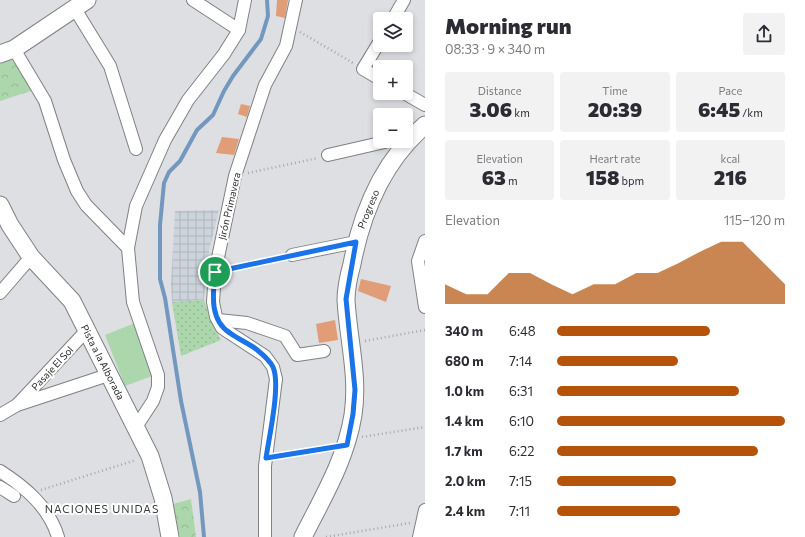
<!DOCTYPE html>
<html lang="en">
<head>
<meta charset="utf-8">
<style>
	:root { --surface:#fff; --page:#f2f2f3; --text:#2b2b33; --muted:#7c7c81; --accent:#b45309 }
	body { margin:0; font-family:Commissioner,sans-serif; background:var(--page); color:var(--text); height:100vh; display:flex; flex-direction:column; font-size:15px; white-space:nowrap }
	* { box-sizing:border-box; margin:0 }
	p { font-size:13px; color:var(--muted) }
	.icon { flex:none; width:22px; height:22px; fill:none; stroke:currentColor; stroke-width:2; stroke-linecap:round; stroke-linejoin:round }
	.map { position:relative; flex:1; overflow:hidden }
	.details { display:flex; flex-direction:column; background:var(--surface); width:380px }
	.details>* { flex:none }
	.controls { position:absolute; left:373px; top:12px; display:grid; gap:8px }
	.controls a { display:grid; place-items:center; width:40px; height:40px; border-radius:4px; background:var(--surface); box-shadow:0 2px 6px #0003; font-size:20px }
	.pin { position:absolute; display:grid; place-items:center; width:34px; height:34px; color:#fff; margin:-17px; border:2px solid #fff; border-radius:50%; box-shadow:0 1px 4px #0007 }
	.round { display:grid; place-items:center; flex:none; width:42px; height:42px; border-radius:4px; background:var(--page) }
	.headline { display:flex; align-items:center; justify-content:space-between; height:68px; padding:0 20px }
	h1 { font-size:22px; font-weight:800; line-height:30px }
	.figures { display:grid; grid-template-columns:repeat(3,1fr); gap:6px; height:68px; padding:4px 20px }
	.figures div { display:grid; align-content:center; border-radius:4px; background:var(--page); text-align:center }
	.figures b { font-size:20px; font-weight:800 }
	.figures small { font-size:11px; font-weight:400 }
	.figures p { font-size:11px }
	.chart { height:112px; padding:8px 20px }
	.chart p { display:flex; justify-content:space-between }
	.chart svg { width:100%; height:72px; margin-top:4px; fill:var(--accent); opacity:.7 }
	ul { padding:0 20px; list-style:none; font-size:13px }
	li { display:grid; grid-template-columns:64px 48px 1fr; align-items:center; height:30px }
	li i { height:10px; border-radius:5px; background:var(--accent) }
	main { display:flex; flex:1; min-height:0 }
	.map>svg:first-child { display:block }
</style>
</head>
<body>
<main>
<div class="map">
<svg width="425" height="537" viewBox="0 0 425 537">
	<defs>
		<pattern id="industrial-grid" width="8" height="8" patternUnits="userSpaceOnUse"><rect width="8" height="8" fill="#ccd3db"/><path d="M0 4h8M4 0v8" fill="none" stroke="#afb5bc"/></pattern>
		<pattern id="grass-dots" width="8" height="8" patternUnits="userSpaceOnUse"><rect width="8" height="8" fill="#acd7ac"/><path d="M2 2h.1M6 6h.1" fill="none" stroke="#94b994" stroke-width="1.8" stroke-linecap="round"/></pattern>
		<pattern id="forest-crowns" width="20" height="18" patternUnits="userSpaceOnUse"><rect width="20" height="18" fill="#acd7ac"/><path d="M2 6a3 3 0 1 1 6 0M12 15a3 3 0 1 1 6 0" fill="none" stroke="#94b994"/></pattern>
	</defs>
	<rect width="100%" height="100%" fill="#dddfe2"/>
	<path fill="url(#industrial-grid)" d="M219,210L209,251L204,300L172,302L171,284L175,211Z"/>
	<path fill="url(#grass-dots)" d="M204,300L214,328L221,340L181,356L172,302Z"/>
	<g fill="url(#forest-crowns)">
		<path d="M12,60L34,90L0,101V64Z"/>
		<path d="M191,499L196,537H180L173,504Z"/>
	</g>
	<path fill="#acd7ac" d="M135,323L155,375L125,386L105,335Z"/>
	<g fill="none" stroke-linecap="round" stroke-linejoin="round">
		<path stroke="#7398bf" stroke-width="4" d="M204,537L200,492L181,401L165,298L160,279V225L164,183L169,172L180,161L197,130L213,115L224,91L233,76L261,39L268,16L267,0"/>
	</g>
	<g fill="#e09d77">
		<path d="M277,0H288L285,18L276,16Z"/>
		<path d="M241,104L250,106L247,117L238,114Z"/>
		<path d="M222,137L239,139L234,155L216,153Z"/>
		<path d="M361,279L391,286L386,302L358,291Z"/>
		<path d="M335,320L338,340L319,343L316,324Z"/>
	</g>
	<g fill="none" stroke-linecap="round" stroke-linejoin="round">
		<g stroke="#7f8183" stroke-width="14">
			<g id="street">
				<path d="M193,0L239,30"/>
				<path d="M75,9L110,66L136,149"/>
				<path d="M393,19L404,0"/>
				<path d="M380,41L363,69L380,79"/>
				<path d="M14,49L45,101L64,160L77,191L86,205L128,248L133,302L158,375V387L153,401L136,427"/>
				<path d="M404,93L425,105"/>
				<path d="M328,155L389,141"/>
				<path d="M425,241L418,261L425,307"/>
				<path d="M128,248L136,206L165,140L188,100L224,54L239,30L245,0"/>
				<path d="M292,255L356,242"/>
				<path d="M0,293L31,257"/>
				<path d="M218,320L247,323L285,336L297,355L324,351"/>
				<path d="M17,405L87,330"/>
				<path d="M0,415L17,405L108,375"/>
				<path d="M0,471C25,487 49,507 58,537"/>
				<path d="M0,487L14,496"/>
				<path d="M265,537V466L276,379L273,367L265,356L222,328L216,317L213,302L215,272L235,176L265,85L286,46L296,0"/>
				<path d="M419,537L425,510"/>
			</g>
		</g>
		<g stroke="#7f8183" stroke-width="19">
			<g id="secondary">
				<path d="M0,54L14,49L87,0"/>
				<path d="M0,205L10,225L31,257L72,301L150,456L163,498L170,537"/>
				<path d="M303,537C323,497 346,459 353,415C359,376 348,338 346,300C346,288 349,275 352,264C362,212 384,160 425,125"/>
			</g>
		</g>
		<g stroke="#a5a7a9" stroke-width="2.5" stroke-dasharray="1 3" stroke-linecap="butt">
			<path d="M300,32L353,63"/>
			<path d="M248,173L318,158"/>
			<path d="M228,269L282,257"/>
			<path d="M365,341L425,330"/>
			<path d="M362,437L425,427"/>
			<path d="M277,456L331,447"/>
			<path d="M41,490L136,460"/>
			<path d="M326,537L410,523"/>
		</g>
		<use href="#street" stroke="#fff" stroke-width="12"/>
		<use href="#secondary" stroke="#fff" stroke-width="17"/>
	</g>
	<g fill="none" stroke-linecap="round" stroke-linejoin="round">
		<g stroke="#fff" stroke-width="8">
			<path id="route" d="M356,242L346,299L355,390L353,414L347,445L266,458C269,437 281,385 273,367C269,359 262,354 256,349C248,343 238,339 230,333C209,320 213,293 215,272Z"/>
		</g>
		<use href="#route" stroke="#1a73e8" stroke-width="5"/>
	</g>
	<g text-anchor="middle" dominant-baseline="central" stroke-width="4" stroke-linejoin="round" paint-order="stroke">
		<g font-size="10" fill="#2b2c2d" stroke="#fff">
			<text transform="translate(229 206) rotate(-77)">Jirón Primavera</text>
			<text transform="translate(368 209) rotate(-68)">Progreso</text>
			<text transform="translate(103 362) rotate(63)">Pista a la Alborada</text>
			<text transform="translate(52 368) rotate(-47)">Pasaje El Sol</text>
		</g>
		<g font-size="11" letter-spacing="1" fill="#3a3c3e" stroke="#fff">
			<text x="102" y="508">NACIONES UNIDAS</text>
		</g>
	</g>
</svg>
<div class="controls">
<a><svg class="icon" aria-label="layers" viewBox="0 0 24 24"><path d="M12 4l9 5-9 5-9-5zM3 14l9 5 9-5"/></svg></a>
<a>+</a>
<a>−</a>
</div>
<div class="pin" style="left:215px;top:272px;background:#1e9e55"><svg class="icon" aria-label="arrive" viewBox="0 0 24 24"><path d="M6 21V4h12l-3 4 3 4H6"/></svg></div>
</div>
<section class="details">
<div class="headline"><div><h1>Morning run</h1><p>08:33 · 9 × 340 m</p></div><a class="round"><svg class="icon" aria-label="share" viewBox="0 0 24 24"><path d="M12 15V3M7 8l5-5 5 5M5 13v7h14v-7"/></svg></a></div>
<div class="figures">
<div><p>Distance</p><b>3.06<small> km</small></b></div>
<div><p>Time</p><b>20:39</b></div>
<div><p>Pace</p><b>6:45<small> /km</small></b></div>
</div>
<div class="figures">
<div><p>Elevation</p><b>63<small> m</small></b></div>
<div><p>Heart rate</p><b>158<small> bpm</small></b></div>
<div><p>kcal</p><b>216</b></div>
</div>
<div class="chart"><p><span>Elevation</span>115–120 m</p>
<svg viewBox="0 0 160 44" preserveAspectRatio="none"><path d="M0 44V32L10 38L20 38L30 25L40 25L50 32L60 38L70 32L80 32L90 25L100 25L110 19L120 12L130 6L140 6L150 19L160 32V44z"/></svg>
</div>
<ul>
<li><b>340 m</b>6:48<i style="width:67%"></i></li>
<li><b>680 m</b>7:14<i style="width:53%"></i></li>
<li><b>1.0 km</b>6:31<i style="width:80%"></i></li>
<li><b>1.4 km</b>6:10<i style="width:100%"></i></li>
<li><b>1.7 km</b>6:22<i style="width:88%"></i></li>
<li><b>2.0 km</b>7:15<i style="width:52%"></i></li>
<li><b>2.4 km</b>7:11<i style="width:54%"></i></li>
</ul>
</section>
</main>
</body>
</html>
